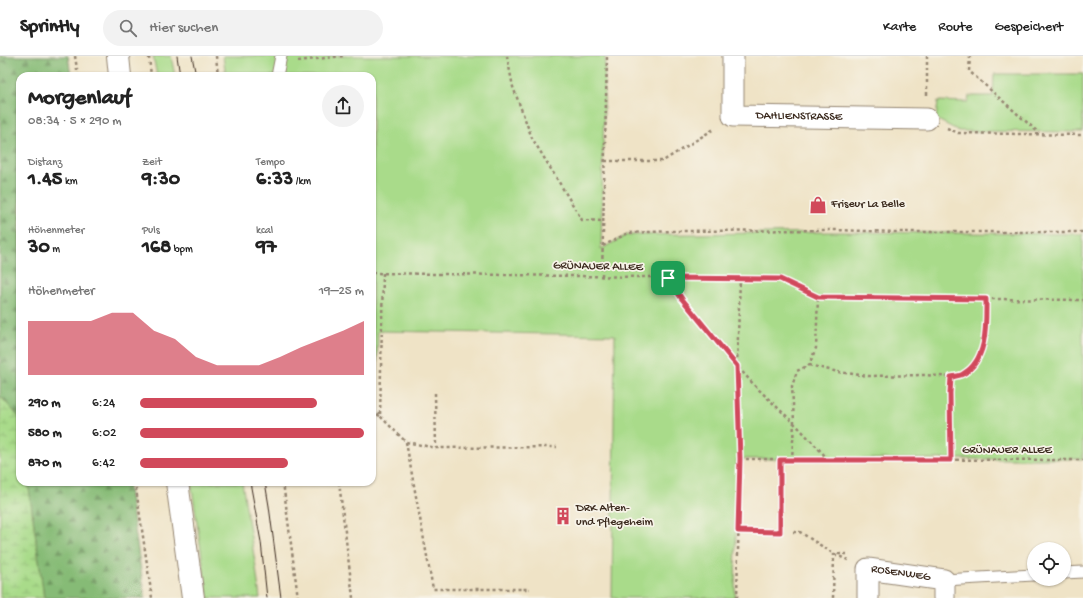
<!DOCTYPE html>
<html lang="de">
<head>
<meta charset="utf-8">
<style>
	:root { --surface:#fff; --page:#f2f2f2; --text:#222; --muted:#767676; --line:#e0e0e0; --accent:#d1495b }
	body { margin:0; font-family:"Gochi Hand",sans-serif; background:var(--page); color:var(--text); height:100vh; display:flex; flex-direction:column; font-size:15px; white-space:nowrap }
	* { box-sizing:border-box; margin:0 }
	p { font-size:13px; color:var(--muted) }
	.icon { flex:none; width:22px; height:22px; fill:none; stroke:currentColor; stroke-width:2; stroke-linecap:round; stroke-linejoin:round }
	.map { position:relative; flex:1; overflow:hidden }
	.panel { position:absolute; left:16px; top:16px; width:360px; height:414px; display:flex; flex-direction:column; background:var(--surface); border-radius:12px; box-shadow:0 1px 3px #0004 }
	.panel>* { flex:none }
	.buttons { position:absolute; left:1027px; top:486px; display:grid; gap:8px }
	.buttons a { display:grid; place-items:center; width:44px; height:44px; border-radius:50%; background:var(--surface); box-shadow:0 1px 3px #0004; font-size:20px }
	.pin { position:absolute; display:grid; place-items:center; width:34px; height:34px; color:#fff; margin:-17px; border-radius:8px; box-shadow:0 2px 6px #0006 }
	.round { display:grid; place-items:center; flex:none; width:42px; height:42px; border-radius:21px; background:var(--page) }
	.overview { display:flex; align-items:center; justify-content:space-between; height:68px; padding:0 12px }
	h1 { font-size:22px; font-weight:700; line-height:30px }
	.figures { display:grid; grid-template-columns:repeat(3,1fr); gap:6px; height:68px; padding:4px 12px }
	.figures div { display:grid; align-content:center }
	.figures b { font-size:20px; font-weight:700 }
	.figures small { font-size:11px; font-weight:400 }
	.figures p { font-size:11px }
	.chart { height:112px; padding:8px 12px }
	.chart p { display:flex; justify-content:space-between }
	.chart svg { width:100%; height:72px; margin-top:4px; fill:var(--accent); opacity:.7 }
	ul { padding:0 12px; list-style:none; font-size:13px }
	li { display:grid; grid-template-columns:64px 48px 1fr; align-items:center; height:30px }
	li i { height:10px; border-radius:5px; background:var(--accent) }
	header { display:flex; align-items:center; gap:24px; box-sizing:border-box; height:56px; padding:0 20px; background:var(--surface); border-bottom:1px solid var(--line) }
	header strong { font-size:19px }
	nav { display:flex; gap:22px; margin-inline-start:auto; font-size:14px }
	.search { width:280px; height:36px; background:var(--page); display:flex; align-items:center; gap:10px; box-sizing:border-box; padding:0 14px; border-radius:22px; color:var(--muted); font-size:15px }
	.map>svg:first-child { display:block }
</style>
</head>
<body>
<header>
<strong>Sprintly</strong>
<div class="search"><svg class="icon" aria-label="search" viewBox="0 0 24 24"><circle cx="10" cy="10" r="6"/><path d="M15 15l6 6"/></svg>Hier suchen</div>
<nav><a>Karte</a><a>Route</a><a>Gespeichert</a></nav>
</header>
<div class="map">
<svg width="1083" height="542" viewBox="0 0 1083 542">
	<defs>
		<pattern id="forest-firs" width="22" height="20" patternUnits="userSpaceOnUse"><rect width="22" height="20" fill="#86bb76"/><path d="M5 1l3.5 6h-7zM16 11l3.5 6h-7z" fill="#6f9860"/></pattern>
		<pattern id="wetland-marsh" width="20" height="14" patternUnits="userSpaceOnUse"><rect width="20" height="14" fill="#a9db8a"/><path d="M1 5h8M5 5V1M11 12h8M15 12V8" fill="none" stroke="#92bc77"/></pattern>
	</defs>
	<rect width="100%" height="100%" fill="#f7f3e8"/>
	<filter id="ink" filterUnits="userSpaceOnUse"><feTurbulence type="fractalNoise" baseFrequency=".025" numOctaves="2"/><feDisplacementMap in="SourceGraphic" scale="8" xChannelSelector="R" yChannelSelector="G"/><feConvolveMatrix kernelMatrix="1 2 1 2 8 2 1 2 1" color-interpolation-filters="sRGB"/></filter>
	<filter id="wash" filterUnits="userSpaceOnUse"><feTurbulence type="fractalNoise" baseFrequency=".012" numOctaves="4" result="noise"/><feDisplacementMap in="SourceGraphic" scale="16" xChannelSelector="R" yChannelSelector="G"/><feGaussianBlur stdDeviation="0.9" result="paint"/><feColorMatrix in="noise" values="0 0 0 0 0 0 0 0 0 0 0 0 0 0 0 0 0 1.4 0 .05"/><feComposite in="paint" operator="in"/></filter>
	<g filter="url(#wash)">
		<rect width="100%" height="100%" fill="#efe3c6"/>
		<g fill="#a9db8a" stroke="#728254">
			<path d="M153,0H171L175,20H157Z"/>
			<path d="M223,0H605L601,193L627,179L831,176L1083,178V403H737L735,542H612L615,279L378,275L377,315L372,314V20H226Z"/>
			<path d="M994,18H1083V76L959,75L936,63L938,45L968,46L969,40H993Z"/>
			<path d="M191,426H242L256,512L260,542H208Z"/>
		</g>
		<g fill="url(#forest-firs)" stroke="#60724a">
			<path d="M0,0H68L71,20H20V368L19,361L0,340Z"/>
			<path d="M28,426H128L145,542H44Z"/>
		</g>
		<path fill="url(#wetland-marsh)" stroke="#728254" d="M0,340L19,361L20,368V426H28L44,542H0Z"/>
	</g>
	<g filter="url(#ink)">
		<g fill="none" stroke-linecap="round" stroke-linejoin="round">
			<g stroke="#958672" stroke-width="13">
				<g id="lane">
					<path d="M277,20L281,0"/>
					<path d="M1064,517L1083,516"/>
					<path d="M944,524L1034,519"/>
				</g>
			</g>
			<g stroke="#958672" stroke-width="23">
				<g id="street">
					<path id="s1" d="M733,0V60L927,63"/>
					<path id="s2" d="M868,542V513L944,524V542"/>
				</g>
			</g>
			<g stroke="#958672" stroke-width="24">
				<g id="secondary">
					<path d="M118,0L120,20"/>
					<path d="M177,426L193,542"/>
				</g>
			</g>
			<g stroke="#958672" stroke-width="2.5" stroke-dasharray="3 3" stroke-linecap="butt">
				<path d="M75,0L78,20"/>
				<path d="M216,0L218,20"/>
				<path d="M507,0L513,31L532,82L582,164L603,165"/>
				<path d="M927,0V40"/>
				<path d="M970,0L969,15L1039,77"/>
				<path d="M149,1L151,20"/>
				<path d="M298,5L344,0"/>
				<path d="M947,72L958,77L1083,79"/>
				<path d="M605,105H663L714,73"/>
				<path d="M603,190L628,177L673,175L836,174L896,176H1083"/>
				<path d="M372,217L780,223L818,241L1083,244"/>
				<path d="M383,217L380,360L406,386L436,392L557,391"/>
				<path d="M602,220L607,0"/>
				<path d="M668,222L682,243L737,310L756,331L799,372L828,403"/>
				<path d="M809,309L838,316L868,320L926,319L951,321"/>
				<path d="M435,337L436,392"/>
				<path d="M372,356L380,360"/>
				<path d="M406,386L433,533H530"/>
				<path d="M740,403L1083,404"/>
				<path d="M780,404V475L783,476"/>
				<path d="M792,404L794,366L792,330L797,315L809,309L816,292L818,241"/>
				<path d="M951,404L950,337L951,321C955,320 960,320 963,318C988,304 986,267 986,243"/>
				<path d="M135,426L152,542"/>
				<path d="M283,426L298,542"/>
				<path d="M339,426L353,542"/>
				<path d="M738,475H780"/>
				<path d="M793,476H800L834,498L848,504"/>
				<path d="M737,542L740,403L737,310L740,222"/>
				<path d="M833,542L834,498H850"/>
			</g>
			<use href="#lane" stroke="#fff" stroke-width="11"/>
			<use href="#street" stroke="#fff" stroke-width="21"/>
			<use href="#secondary" stroke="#fff" stroke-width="22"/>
			<g stroke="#3b2a1e" stroke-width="1">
				<path d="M177,0L180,20"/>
				<path d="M192,0L196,20"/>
				<path d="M250,426L261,486L267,542"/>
				<path d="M265,426L269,450L281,542"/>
			</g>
		</g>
	</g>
	<g fill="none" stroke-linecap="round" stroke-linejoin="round" filter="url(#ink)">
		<g stroke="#fff" stroke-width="8">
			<path id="route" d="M668,222L780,223L818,241L986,243C986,268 988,304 963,318C960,320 955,320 951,321L950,337L951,404H780V476L738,475L740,403L737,310L682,243Z"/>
		</g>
		<use href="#route" stroke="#d1495b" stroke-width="5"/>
	</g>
	<defs>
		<g id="shop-bare" transform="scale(1.38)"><path d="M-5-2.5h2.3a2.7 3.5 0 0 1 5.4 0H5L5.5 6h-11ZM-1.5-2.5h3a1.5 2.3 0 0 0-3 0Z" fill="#d1495b" stroke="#f7f3e8" stroke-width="2.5" paint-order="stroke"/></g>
		<g id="building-bare" transform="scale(1.38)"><path d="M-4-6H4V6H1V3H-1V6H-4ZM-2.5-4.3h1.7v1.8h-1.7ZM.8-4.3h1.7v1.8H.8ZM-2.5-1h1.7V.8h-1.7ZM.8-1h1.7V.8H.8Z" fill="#d1495b" stroke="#f7f3e8" stroke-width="2.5" paint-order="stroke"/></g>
	</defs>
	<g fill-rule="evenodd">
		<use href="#shop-bare" x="818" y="149"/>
		<use href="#building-bare" x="563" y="460"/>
	</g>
	<g text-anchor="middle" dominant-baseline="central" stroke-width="3.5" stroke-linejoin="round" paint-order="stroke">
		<g font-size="12" fill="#3b2a1e" stroke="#f7f3e8">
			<text stroke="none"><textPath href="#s1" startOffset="126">DAHLIENSTRASSE</textPath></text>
			<text transform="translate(598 211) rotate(1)">GRÜNAUER ALLEE</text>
			<text x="1007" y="395">GRÜNAUER ALLEE</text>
			<text stroke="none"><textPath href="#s2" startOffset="62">ROSENWEG</textPath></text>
		</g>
		<g font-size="12" fill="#3b2a1e" stroke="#f7f3e8" text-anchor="start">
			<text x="831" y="149">Friseur La Belle</text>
			<text x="576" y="453">DRK Alten-<tspan x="576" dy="14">und Pflegeheim</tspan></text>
		</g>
	</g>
</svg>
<div class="buttons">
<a><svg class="icon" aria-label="locate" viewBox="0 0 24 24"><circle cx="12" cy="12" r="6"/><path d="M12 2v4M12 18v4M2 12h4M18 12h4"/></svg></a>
</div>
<div class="pin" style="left:668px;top:222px;background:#1e9e55"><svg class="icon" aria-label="arrive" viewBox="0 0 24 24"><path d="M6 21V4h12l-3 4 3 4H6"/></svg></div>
<section class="panel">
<div class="overview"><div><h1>Morgenlauf</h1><p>08:34 · 5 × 290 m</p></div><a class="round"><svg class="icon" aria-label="share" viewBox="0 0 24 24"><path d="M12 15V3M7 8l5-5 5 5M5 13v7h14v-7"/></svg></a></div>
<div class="figures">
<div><p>Distanz</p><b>1.45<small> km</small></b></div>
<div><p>Zeit</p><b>9:30</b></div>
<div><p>Tempo</p><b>6:33<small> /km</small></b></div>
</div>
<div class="figures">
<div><p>Höhenmeter</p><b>30<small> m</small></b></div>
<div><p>Puls</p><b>168<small> bpm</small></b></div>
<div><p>kcal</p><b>97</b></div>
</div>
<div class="chart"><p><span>Höhenmeter</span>19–25 m</p>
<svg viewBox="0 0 160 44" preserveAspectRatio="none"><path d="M0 44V11L10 11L20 11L30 11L40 6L50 6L60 17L70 22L80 33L90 38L100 38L110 38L120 33L130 27L140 22L150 17L160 11V44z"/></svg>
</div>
<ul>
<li><b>290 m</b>6:24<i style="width:79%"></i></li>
<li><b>580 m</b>6:02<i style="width:100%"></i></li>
<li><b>870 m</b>6:42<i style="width:66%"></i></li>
</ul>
</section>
</div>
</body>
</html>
